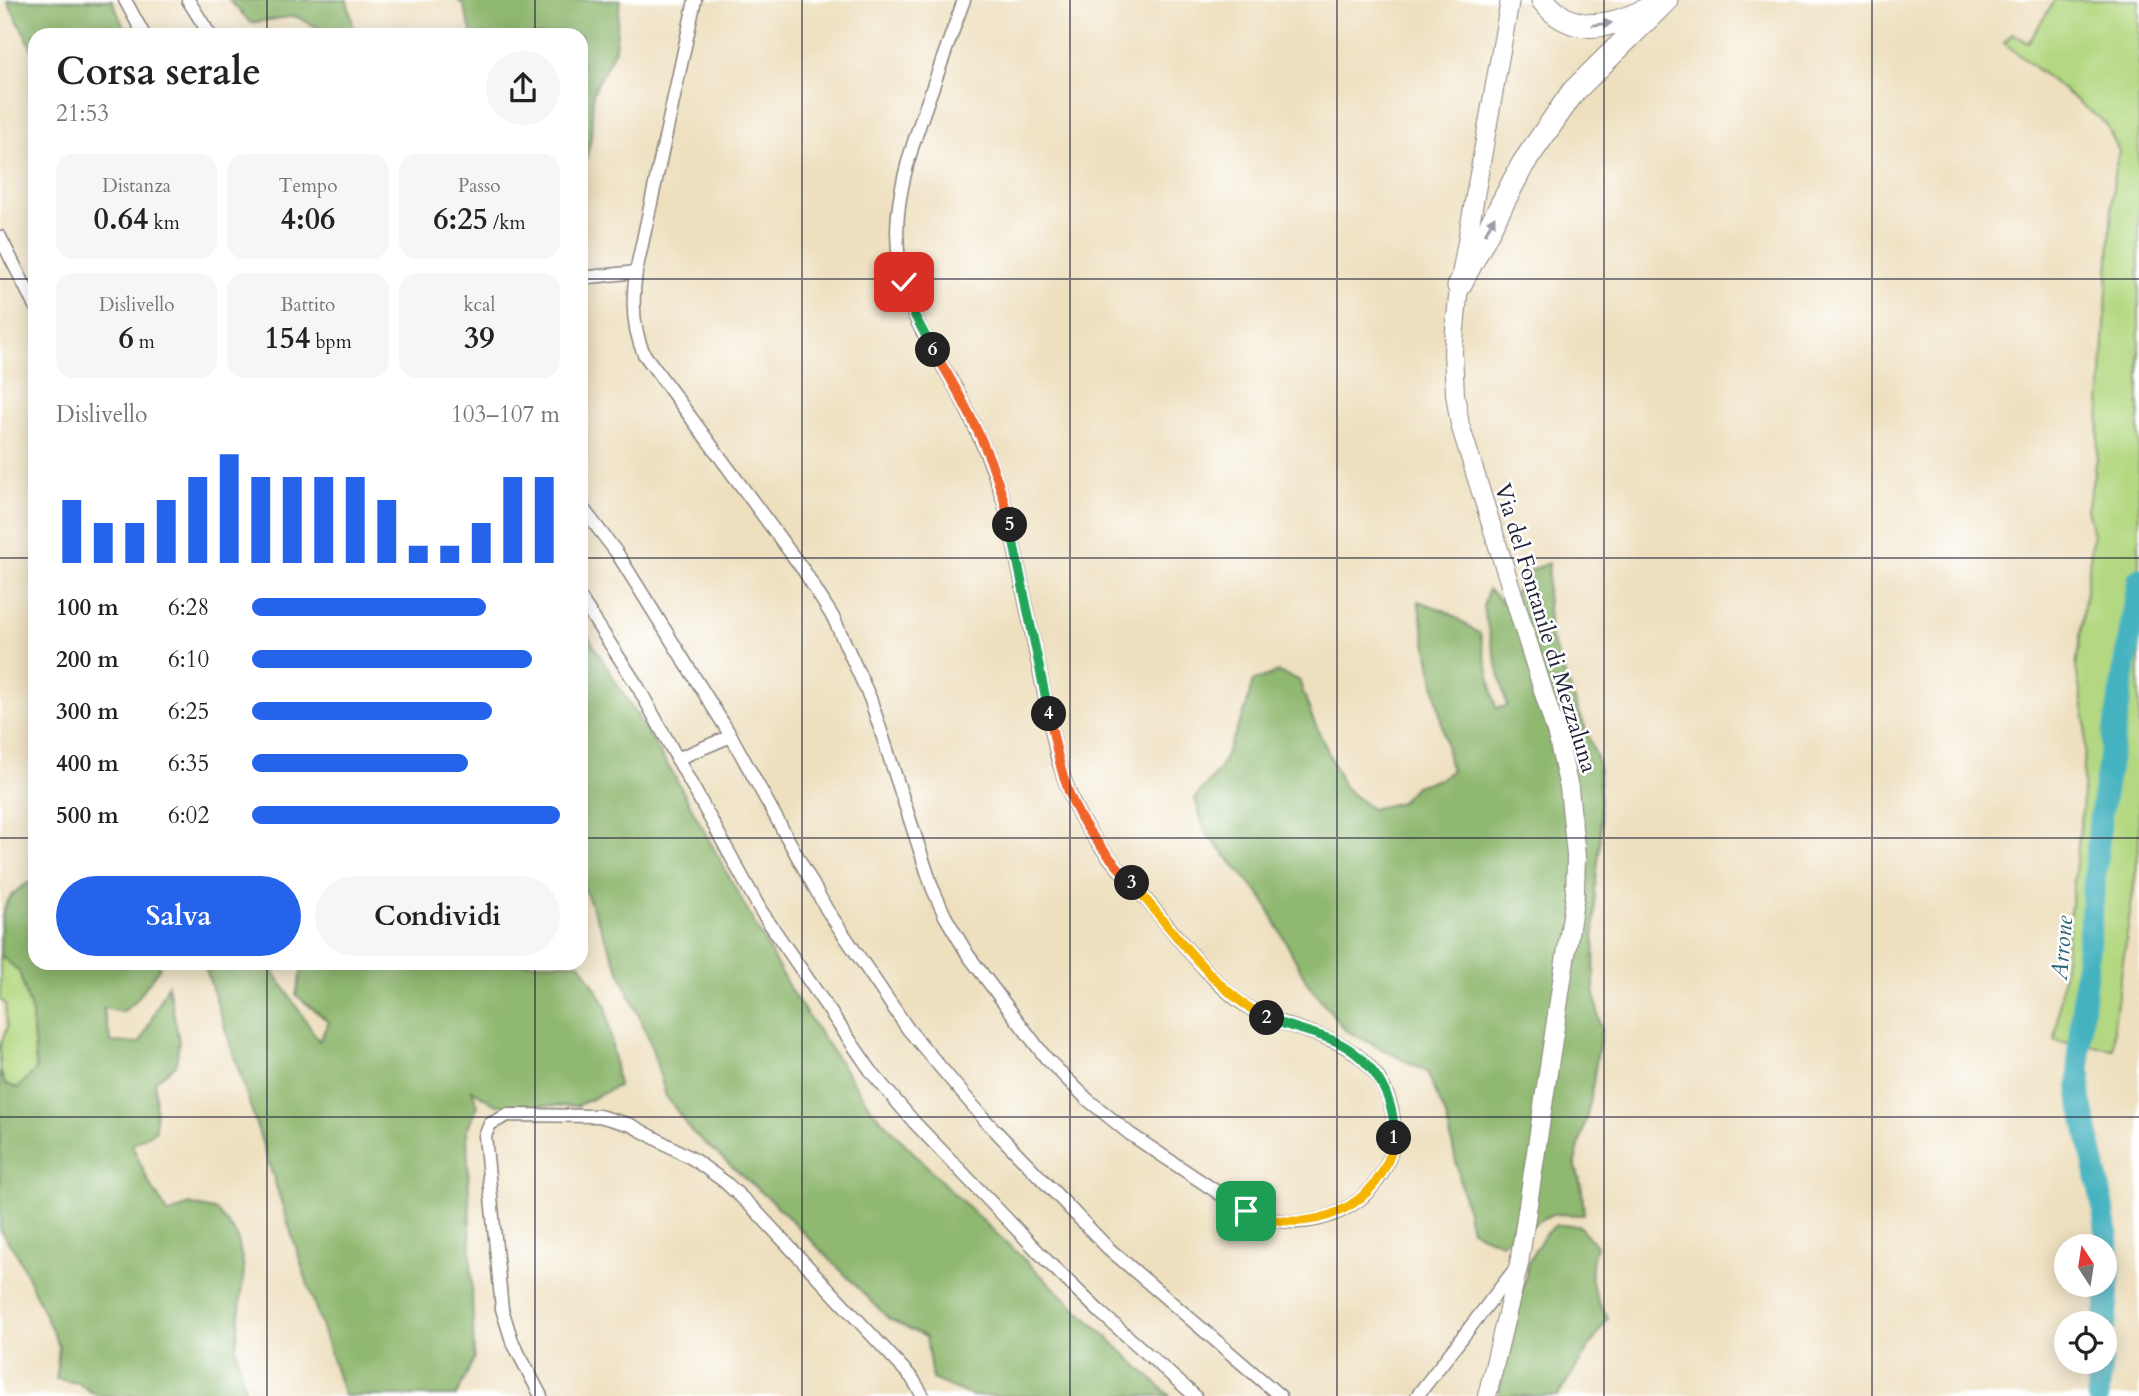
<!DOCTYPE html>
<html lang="it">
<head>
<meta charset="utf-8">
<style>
	:root { --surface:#fff; --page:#f6f6f6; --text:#222; --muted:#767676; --accent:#2563eb }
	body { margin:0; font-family:Cardo,serif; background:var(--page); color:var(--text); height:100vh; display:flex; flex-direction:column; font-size:26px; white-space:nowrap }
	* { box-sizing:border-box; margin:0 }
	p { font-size:23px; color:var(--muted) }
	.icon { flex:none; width:38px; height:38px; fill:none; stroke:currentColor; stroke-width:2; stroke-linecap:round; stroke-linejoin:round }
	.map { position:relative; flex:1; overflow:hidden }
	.sheet { position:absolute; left:28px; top:28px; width:560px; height:942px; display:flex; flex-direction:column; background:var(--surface); border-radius:21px; box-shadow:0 4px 18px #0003 }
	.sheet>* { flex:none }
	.needle { width:46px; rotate:348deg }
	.fabs { position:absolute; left:2054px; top:1234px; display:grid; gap:14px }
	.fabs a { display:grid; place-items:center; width:63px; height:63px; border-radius:50%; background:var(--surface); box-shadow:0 4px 18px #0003; font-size:35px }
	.pin { position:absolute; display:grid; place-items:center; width:60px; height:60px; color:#fff; margin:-30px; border-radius:14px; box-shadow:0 4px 10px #0006 }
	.km { position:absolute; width:35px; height:35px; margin:-18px; border-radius:50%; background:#222; color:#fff; font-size:19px; line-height:35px; text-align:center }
	.round { display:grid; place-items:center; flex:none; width:74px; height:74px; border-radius:37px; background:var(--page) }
	.headline { display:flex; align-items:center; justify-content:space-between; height:119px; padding:0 28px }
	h1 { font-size:38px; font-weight:600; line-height:52px }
	.figures { display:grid; grid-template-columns:repeat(3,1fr); gap:10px; height:119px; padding:7px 28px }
	.figures div { display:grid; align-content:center; border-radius:18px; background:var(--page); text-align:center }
	.figures b { font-size:30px; font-weight:600 }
	.figures small { font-size:19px; font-weight:400 }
	.figures p { font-size:19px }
	.chart { height:196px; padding:14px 28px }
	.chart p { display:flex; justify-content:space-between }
	.chart svg { width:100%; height:126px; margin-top:7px; stroke:var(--accent); stroke-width:6 }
	.primary-button { display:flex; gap:14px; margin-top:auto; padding:14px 28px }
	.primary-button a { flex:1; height:80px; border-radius:42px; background:var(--accent); color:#fff; font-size:28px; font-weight:600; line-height:80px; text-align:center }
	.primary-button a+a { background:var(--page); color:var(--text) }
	ul { padding:0 28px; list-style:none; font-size:23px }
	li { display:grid; grid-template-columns:112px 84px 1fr; align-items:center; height:52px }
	li i { height:18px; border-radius:9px; background:var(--accent) }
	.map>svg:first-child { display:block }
</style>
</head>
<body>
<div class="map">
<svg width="2139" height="1396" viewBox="0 0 2139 1396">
	<rect width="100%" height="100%" fill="#fff"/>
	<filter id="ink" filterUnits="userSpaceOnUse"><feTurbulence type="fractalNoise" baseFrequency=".0143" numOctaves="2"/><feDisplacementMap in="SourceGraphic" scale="14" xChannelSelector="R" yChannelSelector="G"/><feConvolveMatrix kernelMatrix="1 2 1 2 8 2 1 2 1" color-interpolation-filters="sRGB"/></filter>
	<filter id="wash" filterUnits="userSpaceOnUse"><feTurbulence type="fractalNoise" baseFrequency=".00686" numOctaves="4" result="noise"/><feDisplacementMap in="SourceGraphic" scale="28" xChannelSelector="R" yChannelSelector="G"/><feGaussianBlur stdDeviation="1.57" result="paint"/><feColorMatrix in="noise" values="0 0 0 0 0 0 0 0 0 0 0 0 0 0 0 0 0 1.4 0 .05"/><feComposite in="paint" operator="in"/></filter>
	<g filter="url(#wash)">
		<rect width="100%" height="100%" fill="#eee0bf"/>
		<g fill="#b4d881" stroke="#6b7d5e" stroke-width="2">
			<path d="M2055,0H2139V851L2114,1024V1049L2055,1041L2082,811L2086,724L2076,668L2093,535L2087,509L2097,458L2114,173L2119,151L2106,124L2004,43L2013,33L2028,43Z"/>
			<path d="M0,955L19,971L32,1014L36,1070L18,1088L5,1084L0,1071V1045L7,1028L5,1004L0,1000Z"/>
		</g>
		<g fill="#8fb86f" stroke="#586d55" stroke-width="2">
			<path d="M7,0H112L127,35H35V55Z"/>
			<path d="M229,0H347L355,33L352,35H333L295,16L251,23Z"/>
			<path d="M458,0H620L615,49L593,93L591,137L581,181V35L555,32L554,35H472L464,6Z"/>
			<path d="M1549,563L1547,592L1550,636L1598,761L1601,834L1595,890L1594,989L1601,1030L1590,1102L1575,1162L1582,1190L1584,1215L1552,1214L1501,1243L1471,1230L1446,1116L1427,1072L1345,1030L1308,984L1262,897L1205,832L1195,798L1219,770L1245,711L1253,681L1278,672L1299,680L1312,717L1344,787L1371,809L1401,802L1415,786L1439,779L1451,771L1418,601L1446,611L1480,634L1496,708L1507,706L1483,607L1488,589L1506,606L1529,571Z"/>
			<path d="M581,625L676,779L791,991L872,1110L952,1192L1170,1396H972L932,1379L926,1337L889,1319L775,1204L692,1132L666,1096L650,1042L581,882Z"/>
			<path d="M35,880V962H158L160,967L134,1003L122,1012L103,1008L111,1042L140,1043L168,985L179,1041L176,1065L155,1081L156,1130L132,1145L149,1183L169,1214L189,1204L217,1211L237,1236L244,1269L236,1349L246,1396H97L78,1383L56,1379L59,1346L18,1256L0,1230V1071L5,1084L18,1088L36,1070L32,1014L19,971L0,955C0,914 0,895 35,880Z"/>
			<path d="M204,963H268L319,1041L329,1022L296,995L303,965L302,963H580L606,1005L618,1086L577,1106L496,1105L472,1090L478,1106L467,1129L474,1359L456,1396H344Z"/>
			<path d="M1556,1225H1578L1596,1245C1588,1275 1590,1292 1608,1318L1558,1396H1498L1529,1261L1545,1234Z"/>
		</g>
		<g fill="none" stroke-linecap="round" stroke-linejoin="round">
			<g stroke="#44b2bf" stroke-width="23">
				<path d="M2105,1323L2109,1273L2108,1243L2103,1206L2080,1097L2079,1047L2100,820L2139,579"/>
				<path d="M2098,1396L2101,1362"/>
			</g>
		</g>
	</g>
	<g filter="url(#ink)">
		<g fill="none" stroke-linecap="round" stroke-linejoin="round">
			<g stroke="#88817d" stroke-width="15">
				<g id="street">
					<path d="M125,0L144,35"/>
					<path d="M188,0L210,35"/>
					<path d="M695,0L636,272C632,299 632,328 644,354L804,571L834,619L870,698L932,887L945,916L968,955L1046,1058L1087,1099L1130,1134L1238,1206C1266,1222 1298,1227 1329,1216C1395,1193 1415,1118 1369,1066C1338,1031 1289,1032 1251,1009C1214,987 1177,936 1149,903C1126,876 1100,850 1082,820C1071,801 1064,779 1057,756L1009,521C998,476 979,433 958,392C945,369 930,347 918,323C881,244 899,183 926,106C939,70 951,35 964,0"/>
					<path d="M0,237L35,306"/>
					<path d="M581,278L636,272"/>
					<path d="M581,506L617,553L731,736L827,910L908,1029L986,1121L1108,1248L1280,1396"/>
					<path d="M581,599L638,687L761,911L873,1074L914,1122L1049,1263L1101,1313L1195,1396"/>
					<path d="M677,759L731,736"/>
					<path d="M541,1396L512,1341L502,1309L485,1136L490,1124L508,1115L599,1116L631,1125L693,1159L725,1182L755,1210L912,1378L923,1396"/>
					<path d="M1417,1396L1515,1269"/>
				</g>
			</g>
			<g stroke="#88817d" stroke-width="20">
				<path id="secondary" d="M1487,1396L1519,1264L1575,895L1576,856L1569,788L1557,735L1460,425L1455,394L1453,351L1459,286L1510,0"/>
			</g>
			<g stroke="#88817d" stroke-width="25">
				<g id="highway">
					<path d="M1543,0C1572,38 1613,27 1650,8"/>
					<path d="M1459,286L1523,164L1573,92L1666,0"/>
				</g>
			</g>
			<use href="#street" stroke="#fff" stroke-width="12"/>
			<use href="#secondary" stroke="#fff" stroke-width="18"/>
			<use href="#highway" stroke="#fff" stroke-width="23"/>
		</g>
		<defs><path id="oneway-solid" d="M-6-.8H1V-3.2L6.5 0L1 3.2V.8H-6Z" transform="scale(1.75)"/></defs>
		<g fill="#9c9ca7">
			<use href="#oneway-solid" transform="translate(1602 24) rotate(-6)"/>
			<use href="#oneway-solid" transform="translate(1490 225) rotate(-62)"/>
		</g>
	</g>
	<g fill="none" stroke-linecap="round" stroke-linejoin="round" filter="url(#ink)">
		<g stroke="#fff" stroke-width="14">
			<path id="split-1" d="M1246,1211C1307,1239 1384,1208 1394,1138"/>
		</g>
		<g stroke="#fff" stroke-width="14">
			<path id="split-2" d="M1267,1018C1289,1027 1313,1032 1335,1041C1372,1058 1396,1097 1394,1138"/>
		</g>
		<g stroke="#fff" stroke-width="14">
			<path id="split-3" d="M1132,883C1169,926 1216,993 1267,1018"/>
		</g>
		<g stroke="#fff" stroke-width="14">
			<path id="split-4" d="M1049,714C1057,753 1064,794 1087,828C1100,847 1116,865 1132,883"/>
		</g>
		<g stroke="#fff" stroke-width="14">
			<path id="split-5" d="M1010,525L1049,714"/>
		</g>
		<g stroke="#fff" stroke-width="14">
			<path id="split-6" d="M933,350C967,404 997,463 1010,525"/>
		</g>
		<g stroke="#fff" stroke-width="14">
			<path id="split-7" d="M904,282L914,314L933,350"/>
		</g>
		<use href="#split-1" stroke="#f5b400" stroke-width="9"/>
		<use href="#split-2" stroke="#22a559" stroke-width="9"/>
		<use href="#split-3" stroke="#f5b400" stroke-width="9"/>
		<use href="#split-4" stroke="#f0652b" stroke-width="9"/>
		<use href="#split-5" stroke="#22a559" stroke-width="9"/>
		<use href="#split-6" stroke="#f0652b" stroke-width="9"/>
		<use href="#split-7" stroke="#22a559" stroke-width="9"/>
	</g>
	<path fill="none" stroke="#22223b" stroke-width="2" stroke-opacity="0.55" d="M267,0V35M535,0V35M802,0V1396M1070,0V1396M1337,0V1396M1604,0V1396M1872,0V1396M0,279H35M581,279H2139M0,558H35M581,558H2139M0,838H35M581,838H2139M267,962V1396M535,962V1396M0,1117H2139"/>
	<g text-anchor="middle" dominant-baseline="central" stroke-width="5" stroke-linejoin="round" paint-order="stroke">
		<g font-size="23" fill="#22223b" stroke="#fff">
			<text transform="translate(1546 628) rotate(73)">Via del Fontanile di Mezzaluna</text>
		</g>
		<g font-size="24" font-style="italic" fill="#316376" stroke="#fff">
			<text transform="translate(2062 948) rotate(-85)">Arrone</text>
		</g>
	</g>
</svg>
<div class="fabs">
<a><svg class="needle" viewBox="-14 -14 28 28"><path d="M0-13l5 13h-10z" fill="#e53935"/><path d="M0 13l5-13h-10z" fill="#767676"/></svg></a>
<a><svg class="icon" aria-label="locate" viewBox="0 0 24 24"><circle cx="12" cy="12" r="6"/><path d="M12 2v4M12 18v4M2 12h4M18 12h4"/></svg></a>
</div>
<div class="pin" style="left:1246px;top:1211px;background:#1e9e55"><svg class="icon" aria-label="arrive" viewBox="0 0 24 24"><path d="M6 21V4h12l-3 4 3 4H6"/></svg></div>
<div class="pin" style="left:904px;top:282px;background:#d93025"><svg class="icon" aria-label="check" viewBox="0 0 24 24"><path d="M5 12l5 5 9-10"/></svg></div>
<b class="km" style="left:1394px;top:1138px">1</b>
<b class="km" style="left:1267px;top:1018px">2</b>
<b class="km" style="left:1132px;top:883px">3</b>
<b class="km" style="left:1049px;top:714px">4</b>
<b class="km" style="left:1010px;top:525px">5</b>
<b class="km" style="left:933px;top:350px">6</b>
<section class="sheet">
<div class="headline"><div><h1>Corsa serale</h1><p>21:53</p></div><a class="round"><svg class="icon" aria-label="share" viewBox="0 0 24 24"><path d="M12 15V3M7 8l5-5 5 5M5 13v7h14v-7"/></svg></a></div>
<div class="figures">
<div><p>Distanza</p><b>0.64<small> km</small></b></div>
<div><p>Tempo</p><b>4:06</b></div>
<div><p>Passo</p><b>6:25<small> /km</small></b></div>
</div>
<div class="figures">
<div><p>Dislivello</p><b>6<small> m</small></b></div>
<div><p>Battito</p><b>154<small> bpm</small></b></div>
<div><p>kcal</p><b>39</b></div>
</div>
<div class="chart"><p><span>Dislivello</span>103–107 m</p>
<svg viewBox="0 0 160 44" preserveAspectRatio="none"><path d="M5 44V22M15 44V30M25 44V30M35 44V22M45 44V14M55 44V6M65 44V14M75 44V14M85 44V14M95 44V14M105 44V22M115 44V38M125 44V38M135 44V30M145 44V14M155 44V14"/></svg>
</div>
<ul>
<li><b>100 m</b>6:28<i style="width:76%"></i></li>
<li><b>200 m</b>6:10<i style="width:91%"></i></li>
<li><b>300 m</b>6:25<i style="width:78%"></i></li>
<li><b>400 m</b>6:35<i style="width:70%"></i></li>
<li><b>500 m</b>6:02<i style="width:100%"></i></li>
</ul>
<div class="primary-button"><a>Salva</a><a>Condividi</a></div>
</section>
</div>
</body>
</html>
